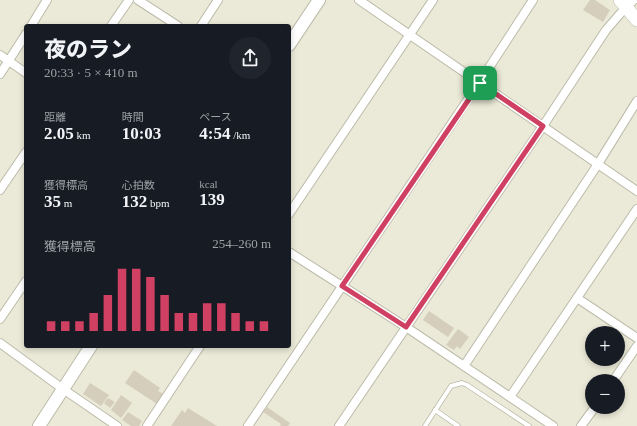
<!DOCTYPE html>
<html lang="ja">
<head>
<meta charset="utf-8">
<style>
	:root { --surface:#171b24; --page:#20242c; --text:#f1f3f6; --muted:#9ea1a6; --accent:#cf4062 }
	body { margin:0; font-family:"Times New Roman","Noto Sans JP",serif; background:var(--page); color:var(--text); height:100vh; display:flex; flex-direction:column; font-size:15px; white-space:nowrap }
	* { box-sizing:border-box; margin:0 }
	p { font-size:13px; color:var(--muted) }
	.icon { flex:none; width:22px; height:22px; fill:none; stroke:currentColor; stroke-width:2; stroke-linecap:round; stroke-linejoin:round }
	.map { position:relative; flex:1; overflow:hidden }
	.details { position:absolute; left:24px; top:24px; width:267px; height:324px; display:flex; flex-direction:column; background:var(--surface); border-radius:4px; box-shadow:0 2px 6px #0003 }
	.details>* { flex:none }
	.controls { position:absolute; left:585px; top:326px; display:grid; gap:8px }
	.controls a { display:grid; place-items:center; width:40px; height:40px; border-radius:50%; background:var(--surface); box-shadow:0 2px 6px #0003; font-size:20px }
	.pin { position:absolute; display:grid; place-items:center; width:34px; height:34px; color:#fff; margin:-17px; border-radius:8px; box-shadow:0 2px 6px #0006 }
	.round { display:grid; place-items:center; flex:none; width:42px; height:42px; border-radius:21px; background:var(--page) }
	.headline { display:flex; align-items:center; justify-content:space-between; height:68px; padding:0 20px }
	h1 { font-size:22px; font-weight:800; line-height:30px }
	.stats { display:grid; grid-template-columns:repeat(3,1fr); gap:6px; height:68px; padding:4px 20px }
	.stats div { display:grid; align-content:center }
	.stats b { font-size:17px; font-weight:800 }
	.stats small { font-size:11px; font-weight:400 }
	.stats p { font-size:11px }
	.chart { height:112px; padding:8px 20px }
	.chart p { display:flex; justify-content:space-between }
	.chart svg { width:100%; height:72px; margin-top:4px; stroke:var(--accent); stroke-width:6 }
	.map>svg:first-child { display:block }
</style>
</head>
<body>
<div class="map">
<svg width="637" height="426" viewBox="0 0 637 426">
	<rect width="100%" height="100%" fill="#ebead8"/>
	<g fill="#d5cebd">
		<path d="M590,0H595L610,10L603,22L583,10Z"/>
		<path d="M429,311L454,328L448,337L423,320Z"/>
		<path d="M458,329L469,337L460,349L457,346L454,350L446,345Z"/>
		<path d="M134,370L160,388L158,391L164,394L157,404L125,383Z"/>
		<path d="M90,383L109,395L101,406L83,394Z"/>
		<path d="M121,395L132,403L121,418L111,410Z"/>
		<path d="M108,398L115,402L110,408L104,403Z"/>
		<path d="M267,407L290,423L288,426H280L281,424L263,412Z"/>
		<path d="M188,408L217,426H171L182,410L185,413Z"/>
		<path d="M128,412L142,421L139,426H131L122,420Z"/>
	</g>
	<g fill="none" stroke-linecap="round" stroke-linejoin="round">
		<g stroke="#bcbba9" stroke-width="5.5">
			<g id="lane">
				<path d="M435,410L458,426"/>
				<path d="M425,426L451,386L462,383L467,385L529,426"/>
			</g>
		</g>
		<g stroke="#bcbba9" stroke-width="10">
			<g id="street">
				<path d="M138,0L178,26"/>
				<path d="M359,0L637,191"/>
				<path d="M31,26L47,0"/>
				<path d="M111,26L129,0"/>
				<path d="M201,26L218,0"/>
				<path d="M0,55L26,73"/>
				<path d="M0,74L26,34"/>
				<path d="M0,190L26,152"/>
				<path d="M289,214L433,0"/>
				<path d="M289,252L406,327L553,426"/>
				<path d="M577,298L637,338"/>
				<path d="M0,319L26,281"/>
				<path d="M0,343L63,389L117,426"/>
				<path d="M464,366L598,164L637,101"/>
				<path d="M613,381L637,346"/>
				<path d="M510,397L637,209"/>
				<path d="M147,426L200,346"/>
				<path d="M248,426L479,83L533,0"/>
				<path d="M339,426L543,126L606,30L626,7L634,0"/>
				<path d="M581,426L595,407"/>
			</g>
		</g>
		<g stroke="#bcbba9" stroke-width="14">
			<g id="secondary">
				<path d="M289,45L319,0"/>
				<path d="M39,426L91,346"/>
			</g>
		</g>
		<g stroke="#bcbba9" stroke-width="14">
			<path id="primary" d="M620,0L637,20"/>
		</g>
		<use href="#lane" stroke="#fff" stroke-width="4"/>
		<use href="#street" stroke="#fff" stroke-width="8"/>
		<use href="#secondary" stroke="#fff" stroke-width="12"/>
		<use href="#primary" stroke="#fff" stroke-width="13"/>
	</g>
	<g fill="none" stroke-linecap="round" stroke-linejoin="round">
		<g stroke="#fff" stroke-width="8">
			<path id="route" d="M480,83L543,126L406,327L342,286Z"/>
		</g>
		<use href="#route" stroke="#cf4062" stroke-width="5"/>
	</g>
</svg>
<div class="controls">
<a>+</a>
<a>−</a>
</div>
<div class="pin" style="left:480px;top:83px;background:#1e9e55"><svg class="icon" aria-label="arrive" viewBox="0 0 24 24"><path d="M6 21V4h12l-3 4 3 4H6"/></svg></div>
<section class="details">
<div class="headline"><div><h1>夜のラン</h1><p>20:33 · 5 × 410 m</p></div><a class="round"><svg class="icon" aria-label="share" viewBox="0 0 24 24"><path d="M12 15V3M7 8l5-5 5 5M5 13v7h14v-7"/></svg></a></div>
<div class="stats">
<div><p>距離</p><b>2.05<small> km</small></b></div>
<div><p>時間</p><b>10:03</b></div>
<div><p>ペース</p><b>4:54<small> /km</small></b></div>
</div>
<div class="stats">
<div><p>獲得標高</p><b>35<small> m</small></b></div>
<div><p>心拍数</p><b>132<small> bpm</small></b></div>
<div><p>kcal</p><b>139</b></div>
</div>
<div class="chart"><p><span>獲得標高</span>254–260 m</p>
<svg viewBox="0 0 160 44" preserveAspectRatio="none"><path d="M5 44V38M15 44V38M25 44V38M35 44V33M45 44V22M55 44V6M65 44V6M75 44V11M85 44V22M95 44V33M105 44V33M115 44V27M125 44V27M135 44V33M145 44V38M155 44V38"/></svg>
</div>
</section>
</div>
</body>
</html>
